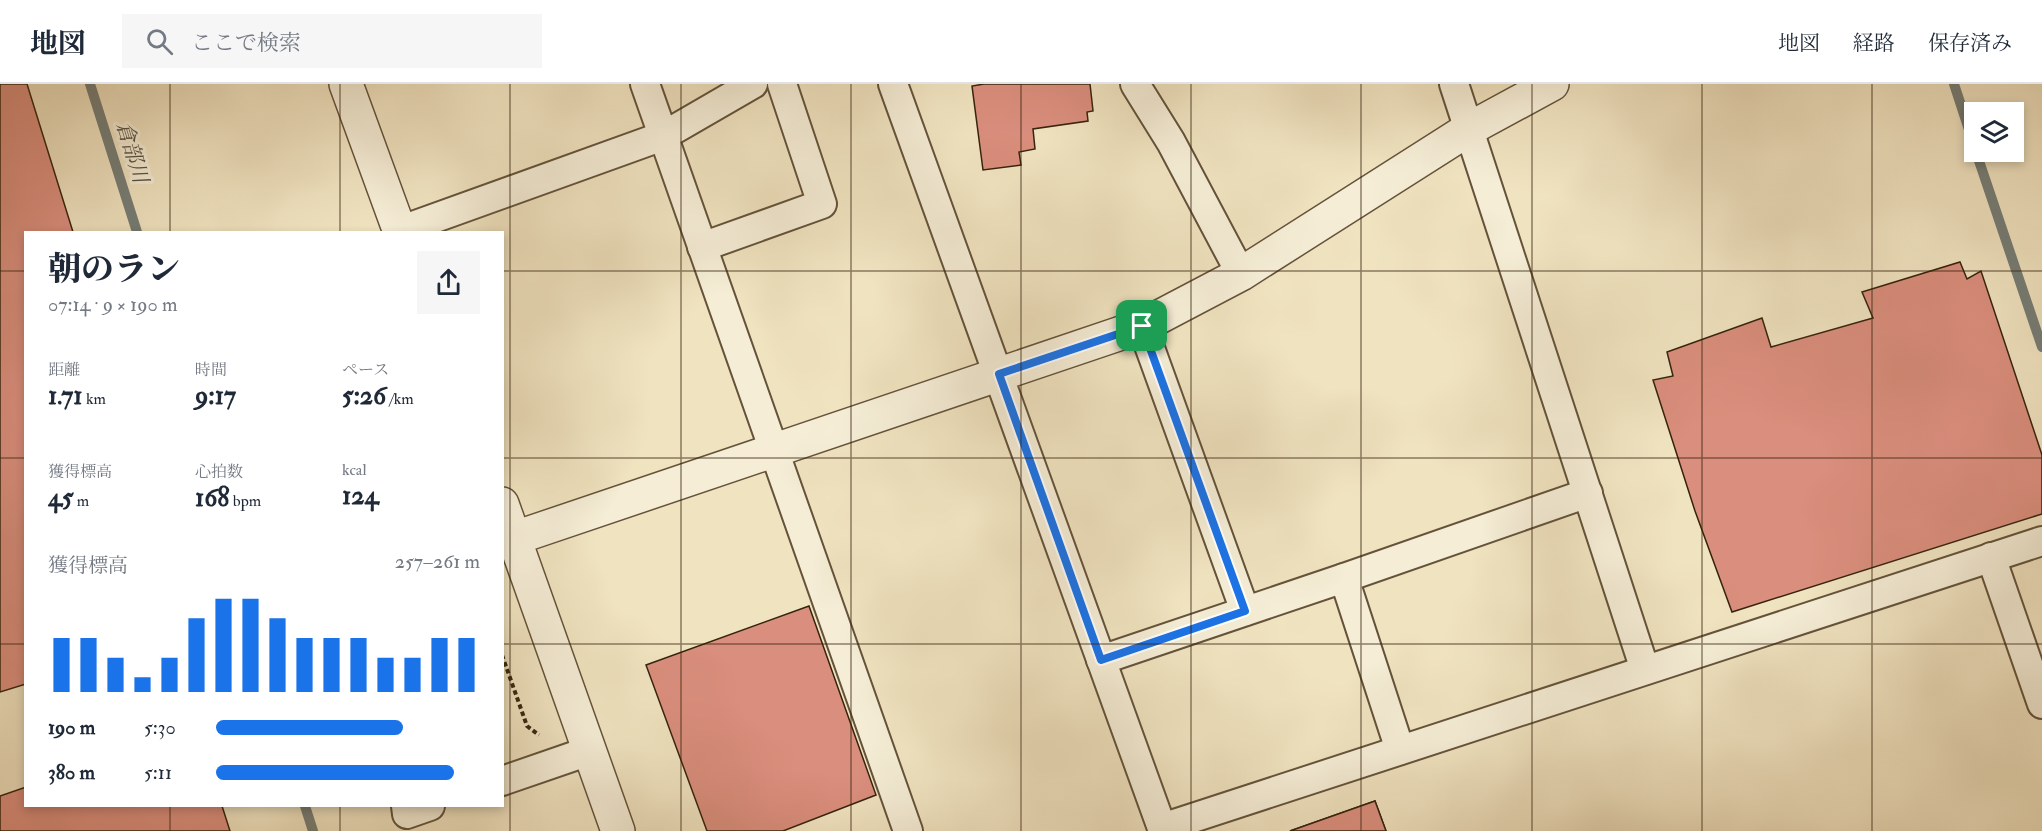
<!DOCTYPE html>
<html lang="ja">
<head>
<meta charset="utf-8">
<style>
	:root { --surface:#fff; --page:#f6f6f7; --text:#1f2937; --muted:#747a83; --line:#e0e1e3; --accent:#1a73e8 }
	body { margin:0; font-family:"IM FELL Double Pica","Noto Serif JP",serif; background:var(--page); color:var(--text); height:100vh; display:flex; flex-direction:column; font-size:22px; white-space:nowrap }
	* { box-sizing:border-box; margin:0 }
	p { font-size:20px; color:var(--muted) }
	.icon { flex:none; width:33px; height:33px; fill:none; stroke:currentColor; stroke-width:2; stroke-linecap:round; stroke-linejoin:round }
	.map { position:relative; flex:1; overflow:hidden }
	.side { position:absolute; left:24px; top:147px; width:480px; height:576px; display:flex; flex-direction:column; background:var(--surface); border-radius:0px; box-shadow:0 3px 9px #0003 }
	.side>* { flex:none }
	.buttons { position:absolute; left:1964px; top:18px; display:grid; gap:12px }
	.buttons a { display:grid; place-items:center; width:60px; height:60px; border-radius:0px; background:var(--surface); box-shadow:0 3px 9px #0003; font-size:30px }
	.pin { position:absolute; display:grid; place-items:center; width:51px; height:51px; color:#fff; margin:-26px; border-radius:12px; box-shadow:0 3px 9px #0006 }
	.round { display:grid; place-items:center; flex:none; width:63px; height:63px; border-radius:0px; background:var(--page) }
	.overview { display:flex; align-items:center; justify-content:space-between; height:102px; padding:0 24px }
	h1 { font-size:33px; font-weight:800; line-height:45px }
	.stats { display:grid; grid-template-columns:repeat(3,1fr); gap:9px; height:102px; padding:6px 24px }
	.stats div { display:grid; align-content:center }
	.stats b { font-size:26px; font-weight:800 }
	.stats small { font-size:16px; font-weight:400 }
	.stats p { font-size:16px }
	.chart { height:168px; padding:12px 24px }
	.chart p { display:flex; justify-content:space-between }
	.chart svg { width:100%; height:108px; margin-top:6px; stroke:var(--accent); stroke-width:6 }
	ul { padding:0 24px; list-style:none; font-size:20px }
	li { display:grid; grid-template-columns:96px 72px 1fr; align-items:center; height:45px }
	li i { height:15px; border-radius:8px; background:var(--accent) }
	header { display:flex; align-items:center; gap:36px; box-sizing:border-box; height:84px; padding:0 30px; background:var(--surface); border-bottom:2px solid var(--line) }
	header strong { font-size:28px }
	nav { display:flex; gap:33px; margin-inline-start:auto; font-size:21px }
	.search { width:420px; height:54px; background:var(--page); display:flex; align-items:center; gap:15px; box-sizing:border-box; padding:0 21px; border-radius:0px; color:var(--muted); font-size:22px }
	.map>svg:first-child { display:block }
</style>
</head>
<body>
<header>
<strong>地図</strong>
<div class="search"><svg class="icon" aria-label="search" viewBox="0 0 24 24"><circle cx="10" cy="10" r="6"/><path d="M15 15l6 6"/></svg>ここで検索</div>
<nav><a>地図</a><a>経路</a><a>保存済み</a></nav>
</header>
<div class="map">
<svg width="2042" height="747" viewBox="0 0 2042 747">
	<rect width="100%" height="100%" fill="#f0e3c0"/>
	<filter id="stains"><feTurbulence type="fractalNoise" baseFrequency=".00333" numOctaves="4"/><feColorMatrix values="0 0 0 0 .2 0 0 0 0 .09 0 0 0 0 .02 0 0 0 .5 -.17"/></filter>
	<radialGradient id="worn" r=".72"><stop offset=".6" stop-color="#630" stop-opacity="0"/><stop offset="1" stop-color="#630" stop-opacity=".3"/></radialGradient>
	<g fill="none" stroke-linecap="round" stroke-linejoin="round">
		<g stroke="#767e77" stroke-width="10">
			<path d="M90,0L137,148"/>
			<path d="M1954,0L1974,61"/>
			<path d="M1976,68L2042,263"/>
			<path d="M305,722L313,747"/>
		</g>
	</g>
	<g fill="#da8e7d" stroke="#36230d" stroke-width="1.5">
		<path d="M0,0H27L73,148H26V600L0,608Z"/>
		<path d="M984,0H1090L1093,27L1087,28L1088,37L1033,45L1035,65L1019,68L1021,81L983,86L972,2Z"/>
		<path d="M1960,178L1967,195L1981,187L2042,371V430L1732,528L1695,427L1653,296L1673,292L1667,268L1762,234L1771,263L1873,234L1862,208Z"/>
		<path d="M809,522L876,711L783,747H707L646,581Z"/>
		<path d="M26,703V722H222L230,747H0V712Z"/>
		<path d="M1375,717L1386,747H1290Z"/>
		<path d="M1375,717L1386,747H1290Z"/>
	</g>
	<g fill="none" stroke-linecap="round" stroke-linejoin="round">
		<g stroke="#64533a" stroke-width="32">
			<g id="minor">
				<path d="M645,0L908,747"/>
				<path d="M893,0L1163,747"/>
				<path d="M1135,0L1171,58L1241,190"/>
				<path d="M1454,0L1645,586"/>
				<path d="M399,147L663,52L753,0"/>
				<path d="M702,163L822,120L782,0"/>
				<path d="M1142,242L1245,527"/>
				<path d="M1991,473L2042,620"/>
				<path d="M1344,494L1400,666"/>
				<path d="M1101,576L1344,494L1588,409"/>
				<path d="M502,697L589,667"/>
				<path d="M406,722L407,730L430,722"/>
				<path d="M1162,744L2042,457"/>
			</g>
		</g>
		<g stroke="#64533a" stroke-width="36">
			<g id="tertiary">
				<path d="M346,0L400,148"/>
				<path d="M502,420L618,747"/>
				<path d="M515,454L1142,242L1241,190L1469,45L1552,0"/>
			</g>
		</g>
		<path stroke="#36230d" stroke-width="4" stroke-dasharray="4.5 3" stroke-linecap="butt" d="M502,571L527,642L539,651"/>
		<use href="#minor" stroke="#f5edd6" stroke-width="28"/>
		<use href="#tertiary" stroke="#f5edd6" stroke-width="33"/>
	</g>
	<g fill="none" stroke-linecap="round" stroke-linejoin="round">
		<g stroke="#fff" stroke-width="12">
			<path id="route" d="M1142,242L1245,527L1101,576L999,290Z"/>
		</g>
		<use href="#route" stroke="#1a73e8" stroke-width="8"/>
	</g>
	<path fill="none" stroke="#36230d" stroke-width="1.5" stroke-opacity="0.55" d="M170,0V148M340,0V148M510,0V747M681,0V747M851,0V747M1021,0V747M1191,0V747M1361,0V747M1532,0V747M1702,0V747M1872,0V747M0,187H26M502,187H2042M0,374H26M502,374H2042M0,560H26M502,560H2042M170,722V747M340,722V747"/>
	<g text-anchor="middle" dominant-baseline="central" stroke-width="6" stroke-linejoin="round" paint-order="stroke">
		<g font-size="21" font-style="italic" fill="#565142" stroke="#f5edd6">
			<text transform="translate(132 68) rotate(73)">倉部川</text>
		</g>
	</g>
	<rect width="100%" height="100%" filter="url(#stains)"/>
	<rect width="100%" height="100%" fill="url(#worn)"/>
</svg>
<div class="buttons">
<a><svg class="icon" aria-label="layers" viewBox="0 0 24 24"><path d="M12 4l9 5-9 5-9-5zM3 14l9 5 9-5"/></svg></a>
</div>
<div class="pin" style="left:1142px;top:242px;background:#1e9e55"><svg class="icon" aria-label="arrive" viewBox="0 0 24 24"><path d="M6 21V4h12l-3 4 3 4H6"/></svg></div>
<section class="side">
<div class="overview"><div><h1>朝のラン</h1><p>07:14 · 9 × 190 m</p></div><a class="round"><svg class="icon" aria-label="share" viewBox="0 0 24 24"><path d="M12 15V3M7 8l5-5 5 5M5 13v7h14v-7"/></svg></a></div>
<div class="stats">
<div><p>距離</p><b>1.71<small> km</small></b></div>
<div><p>時間</p><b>9:17</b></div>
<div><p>ペース</p><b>5:26<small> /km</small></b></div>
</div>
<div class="stats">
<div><p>獲得標高</p><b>45<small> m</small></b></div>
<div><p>心拍数</p><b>168<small> bpm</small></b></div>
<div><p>kcal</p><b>124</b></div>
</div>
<div class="chart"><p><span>獲得標高</span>257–261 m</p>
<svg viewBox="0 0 160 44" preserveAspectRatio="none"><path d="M5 44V22M15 44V22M25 44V30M35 44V38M45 44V30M55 44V14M65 44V6M75 44V6M85 44V14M95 44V22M105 44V22M115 44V22M125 44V30M135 44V30M145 44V22M155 44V22"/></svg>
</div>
<ul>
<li><b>190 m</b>5:30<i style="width:71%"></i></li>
<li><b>380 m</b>5:11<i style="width:90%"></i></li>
</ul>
</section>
</div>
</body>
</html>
